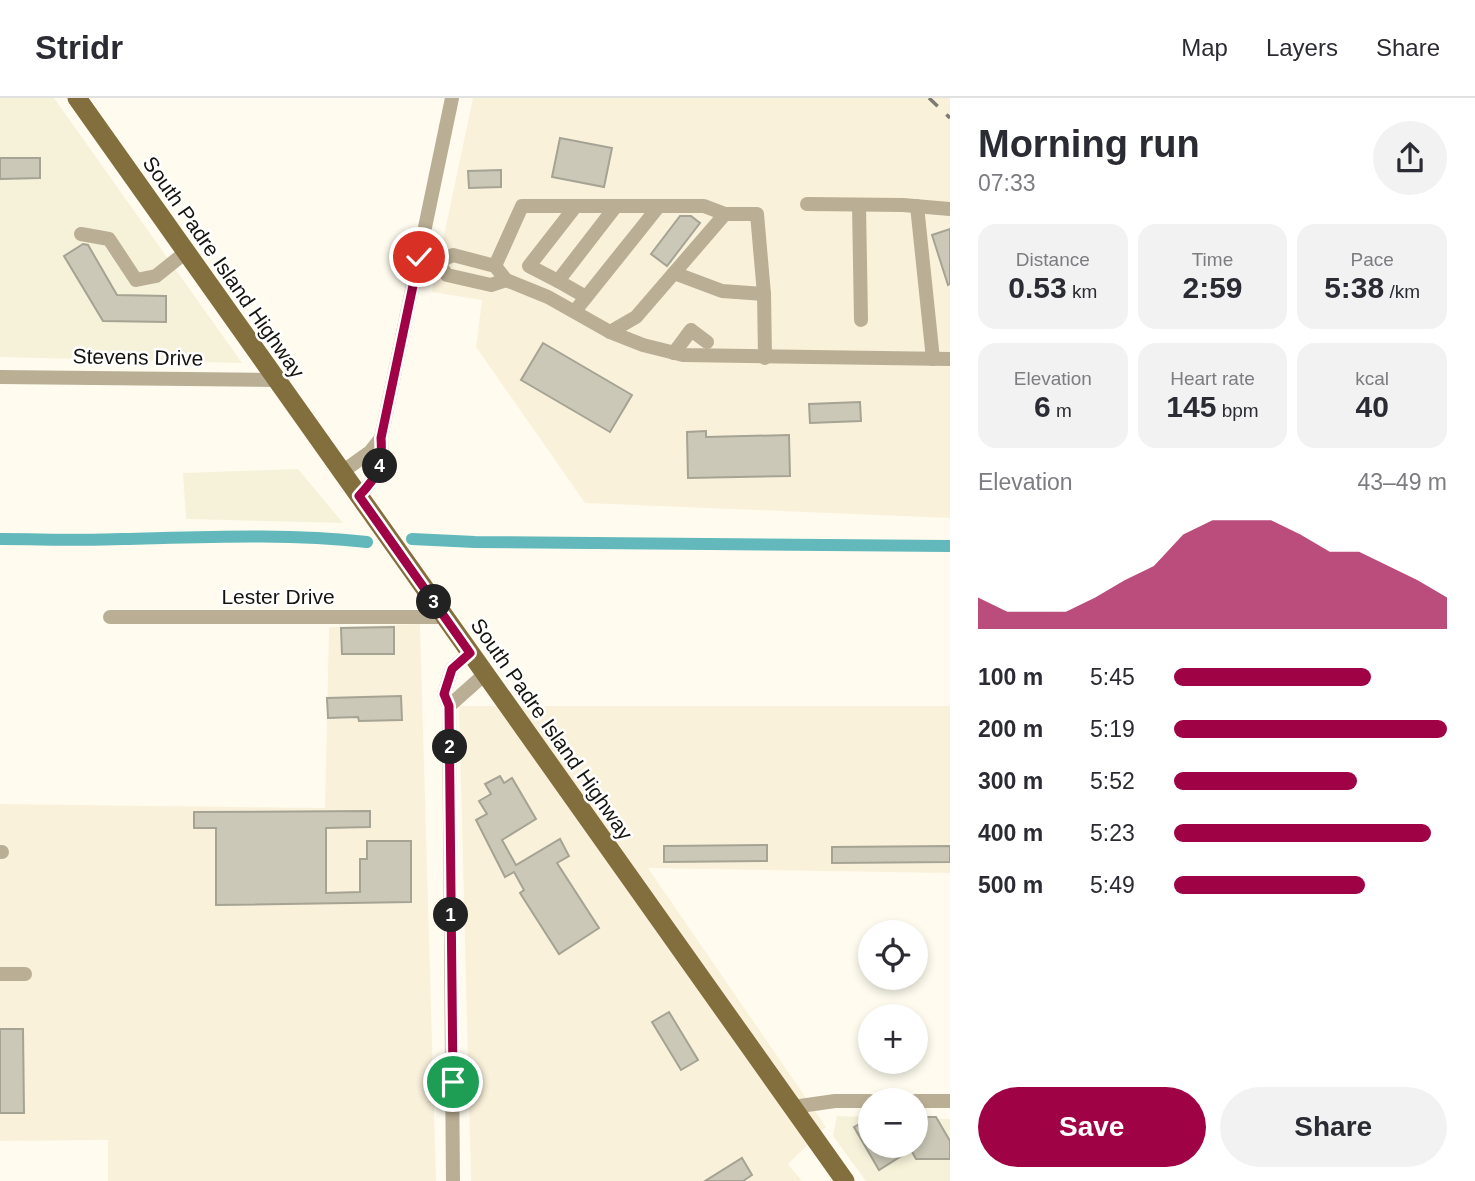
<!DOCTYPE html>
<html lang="en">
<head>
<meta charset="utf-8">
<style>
	:root { --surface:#fff; --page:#f2f2f3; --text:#2b2b33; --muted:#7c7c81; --line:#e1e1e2; --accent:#9f0346 }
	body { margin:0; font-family:Arial,sans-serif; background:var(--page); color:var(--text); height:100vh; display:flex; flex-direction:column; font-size:26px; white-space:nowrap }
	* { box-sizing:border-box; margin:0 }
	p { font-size:23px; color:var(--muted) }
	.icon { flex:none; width:38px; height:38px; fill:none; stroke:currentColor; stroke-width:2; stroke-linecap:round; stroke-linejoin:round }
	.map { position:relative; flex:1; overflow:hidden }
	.drawer { display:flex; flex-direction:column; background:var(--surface); width:525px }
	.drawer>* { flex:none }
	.buttons { position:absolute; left:858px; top:822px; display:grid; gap:14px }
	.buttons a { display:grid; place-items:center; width:70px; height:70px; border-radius:50%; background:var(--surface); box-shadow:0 4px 10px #0003; font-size:35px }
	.pin { position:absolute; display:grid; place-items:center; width:60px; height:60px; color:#fff; margin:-30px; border:4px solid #fff; border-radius:50%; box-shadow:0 2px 7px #0007 }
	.km { position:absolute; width:35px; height:35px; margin:-18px; border-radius:50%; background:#222; color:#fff; font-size:19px; line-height:35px; text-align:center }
	.round { display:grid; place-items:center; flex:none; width:74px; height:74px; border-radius:37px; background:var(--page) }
	.head { display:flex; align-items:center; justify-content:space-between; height:119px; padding:0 28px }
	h1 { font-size:38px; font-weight:600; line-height:52px }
	.metrics { display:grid; grid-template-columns:repeat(3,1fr); gap:10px; height:119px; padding:7px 28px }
	.metrics div { display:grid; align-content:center; border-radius:18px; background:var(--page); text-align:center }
	.metrics b { font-size:30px; font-weight:600 }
	.metrics small { font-size:19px; font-weight:400 }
	.metrics p { font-size:19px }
	.chart { height:196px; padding:14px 28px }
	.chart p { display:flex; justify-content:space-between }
	.chart svg { width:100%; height:126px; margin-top:7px; fill:var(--accent); opacity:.7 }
	.primary-button { display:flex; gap:14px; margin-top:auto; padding:14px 28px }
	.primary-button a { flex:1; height:80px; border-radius:42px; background:var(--accent); color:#fff; font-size:28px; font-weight:600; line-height:80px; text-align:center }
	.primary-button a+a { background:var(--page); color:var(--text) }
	ul { padding:0 28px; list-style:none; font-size:23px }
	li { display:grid; grid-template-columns:112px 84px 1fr; align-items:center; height:52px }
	li i { height:18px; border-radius:9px; background:var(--accent) }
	header { display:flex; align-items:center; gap:42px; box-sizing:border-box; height:98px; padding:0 35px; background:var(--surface); border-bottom:2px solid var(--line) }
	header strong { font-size:33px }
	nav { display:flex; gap:38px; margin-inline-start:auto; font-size:24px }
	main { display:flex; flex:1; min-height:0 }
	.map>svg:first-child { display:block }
</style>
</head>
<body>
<header>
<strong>Stridr</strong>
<nav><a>Map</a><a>Layers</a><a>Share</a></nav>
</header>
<main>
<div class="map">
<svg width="950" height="1083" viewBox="0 0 950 1083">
	<rect width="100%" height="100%" fill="#fffcef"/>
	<g fill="#f6f1d9">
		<path d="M0,0H54L242,265L0,259Z"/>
		<path d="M298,371L343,425L186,421L183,375Z"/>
		<path d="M837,1018L870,1019V1048H915V1020L950,1021V1083H866L833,1038Z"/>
	</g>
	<g fill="#faf1db">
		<path d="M473,0H950V420L585,405L476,249L482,202L432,194Z"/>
		<path d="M420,526L436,1083H108V1042L0,1043V706L325,710L329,529Z"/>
		<path d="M459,608H950V775L648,770L826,1029L788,1066L802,1083H471Z"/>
	</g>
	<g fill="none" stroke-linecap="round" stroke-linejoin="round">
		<g stroke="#62b8ba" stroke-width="12">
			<path d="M0,441C41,441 82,443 123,441C204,439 286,435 367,444"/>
			<path d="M412,441L475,444L950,448"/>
		</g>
	</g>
	<g fill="#cbc8b8" stroke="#a5a393" stroke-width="2">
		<path d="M560,40L612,50L604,89L552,79Z"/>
		<path d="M0,60H40V80L0,81Z"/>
		<path d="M501,72V89L469,90L468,73Z"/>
		<path d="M680,118H691L700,125L667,168L651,156Z"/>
		<path d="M950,131V186L948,187L932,137Z"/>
		<path d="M83,146L88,147L117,197L166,198V224L103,223L64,158Z"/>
		<path d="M543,245L632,297L610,334L521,282Z"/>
		<path d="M860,304L861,323L810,325L809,306Z"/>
		<path d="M706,333V339L789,337L790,378L688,380L687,334Z"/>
		<path d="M394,529V556H342L341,530Z"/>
		<path d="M401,598L402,622L359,623L358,619L328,620L327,600Z"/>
		<path d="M500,678L504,685L512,680L536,721L502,742L516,767L560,741L569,758L557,765L599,830L559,856L520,795L524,792L514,774L505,779L476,722L487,716L479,703L491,696L485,686Z"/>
		<path d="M370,713V729L326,730V795L360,794V761H367V743H411V804L216,807V730H194V714Z"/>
		<path d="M767,747V763L664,764V748Z"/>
		<path d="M950,748V764L832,765V749Z"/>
		<path d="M669,914L698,962L681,972L652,924Z"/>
		<path d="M0,931H23L24,1015H0Z"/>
		<path d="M915,1019H936L950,1043V1061H916L911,1052L879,1072L854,1029L870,1020V1048L909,1050L915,1048Z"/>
		<path d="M742,1060L752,1077L743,1083H705Z"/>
	</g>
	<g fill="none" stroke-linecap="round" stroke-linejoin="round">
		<g stroke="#baaf95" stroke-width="14">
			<path d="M807,106L903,107L950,111"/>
			<path d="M859,107L861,222"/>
			<path d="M917,108L933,261"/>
			<path d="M575,109L529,168L558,183L616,108"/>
			<path d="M81,136L109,141L136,182L156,178L186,154"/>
			<path d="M419,159L437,164L453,157L495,168L506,182L548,199L610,234L636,219L725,116H757L764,196L765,260"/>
			<path d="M437,164L447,177L491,187L506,182"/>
			<path d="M495,168L522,108H704L725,116"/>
			<path d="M674,175L722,193L764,196"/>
			<path d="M558,183L586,199"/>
			<path d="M575,213L659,108"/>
			<path d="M610,234L643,247L683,257L950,261"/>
			<path d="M674,255L691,232L707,244"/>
			<path d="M0,279L276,282"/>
			<path d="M342,374L370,354L381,340"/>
			<path d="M359,398C378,378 383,368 381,340L452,0"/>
			<path d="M110,519H445"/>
			<path d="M449,608L485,576"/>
			<path d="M0,754H2"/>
			<path d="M0,876H25"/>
			<path d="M915,1003H950"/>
			<path d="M793,1009L835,1003H870"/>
			<path d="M453,1083L449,608L444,596L452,571L470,555"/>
		</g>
		<path stroke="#836e3e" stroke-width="19" d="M77,0L845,1083"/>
		<path stroke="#7d7b72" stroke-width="3.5" stroke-dasharray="12 12" stroke-linecap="butt" d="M929,0L950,20"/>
	</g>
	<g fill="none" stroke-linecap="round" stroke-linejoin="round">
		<g stroke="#fff" stroke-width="14">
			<path id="route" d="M419,159L381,340C383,368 378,378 359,398L470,555L452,571L444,596L449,608L453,984"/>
		</g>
		<use href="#route" stroke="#9f0346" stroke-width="9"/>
	</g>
	<g text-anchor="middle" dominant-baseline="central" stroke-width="5" stroke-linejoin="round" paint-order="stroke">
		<g font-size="21" fill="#15140e" stroke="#fff">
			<text transform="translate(224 169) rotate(55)">South Padre Island Highway</text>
			<text transform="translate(138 259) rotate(1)">Stevens Drive</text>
			<text x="278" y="498">Lester Drive</text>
			<text transform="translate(552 631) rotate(55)">South Padre Island Highway</text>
		</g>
	</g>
</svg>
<div class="buttons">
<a><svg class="icon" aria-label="locate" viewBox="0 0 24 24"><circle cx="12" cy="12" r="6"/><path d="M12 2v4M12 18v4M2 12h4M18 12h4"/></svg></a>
<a>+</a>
<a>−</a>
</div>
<div class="pin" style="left:453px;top:984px;background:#1e9e55"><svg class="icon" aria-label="arrive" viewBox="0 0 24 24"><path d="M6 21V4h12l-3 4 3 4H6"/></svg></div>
<div class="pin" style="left:419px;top:159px;background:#d93025"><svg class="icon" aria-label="check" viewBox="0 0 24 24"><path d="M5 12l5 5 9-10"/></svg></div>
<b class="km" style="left:451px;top:817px">1</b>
<b class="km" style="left:450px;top:649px">2</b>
<b class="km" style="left:434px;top:504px">3</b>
<b class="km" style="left:380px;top:368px">4</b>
</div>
<section class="drawer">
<div class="head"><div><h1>Morning run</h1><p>07:33</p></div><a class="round"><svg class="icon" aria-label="share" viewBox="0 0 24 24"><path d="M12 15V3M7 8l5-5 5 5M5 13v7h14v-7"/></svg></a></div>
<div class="metrics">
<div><p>Distance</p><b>0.53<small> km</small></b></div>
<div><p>Time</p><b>2:59</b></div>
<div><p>Pace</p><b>5:38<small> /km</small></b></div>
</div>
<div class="metrics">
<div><p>Elevation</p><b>6<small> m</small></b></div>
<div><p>Heart rate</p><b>145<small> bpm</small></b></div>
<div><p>kcal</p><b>40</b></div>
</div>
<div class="chart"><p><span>Elevation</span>43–49 m</p>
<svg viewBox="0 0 160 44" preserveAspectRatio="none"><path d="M0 44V33L10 38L20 38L30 38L40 33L50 27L60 22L70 11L80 6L90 6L100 6L110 11L120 17L130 17L140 22L150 27L160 33V44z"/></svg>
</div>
<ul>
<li><b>100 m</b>5:45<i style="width:72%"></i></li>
<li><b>200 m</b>5:19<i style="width:100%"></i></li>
<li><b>300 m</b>5:52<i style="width:67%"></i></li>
<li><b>400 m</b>5:23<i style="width:94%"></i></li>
<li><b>500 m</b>5:49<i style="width:70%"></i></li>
</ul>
<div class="primary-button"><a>Save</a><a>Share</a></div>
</section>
</main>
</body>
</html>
